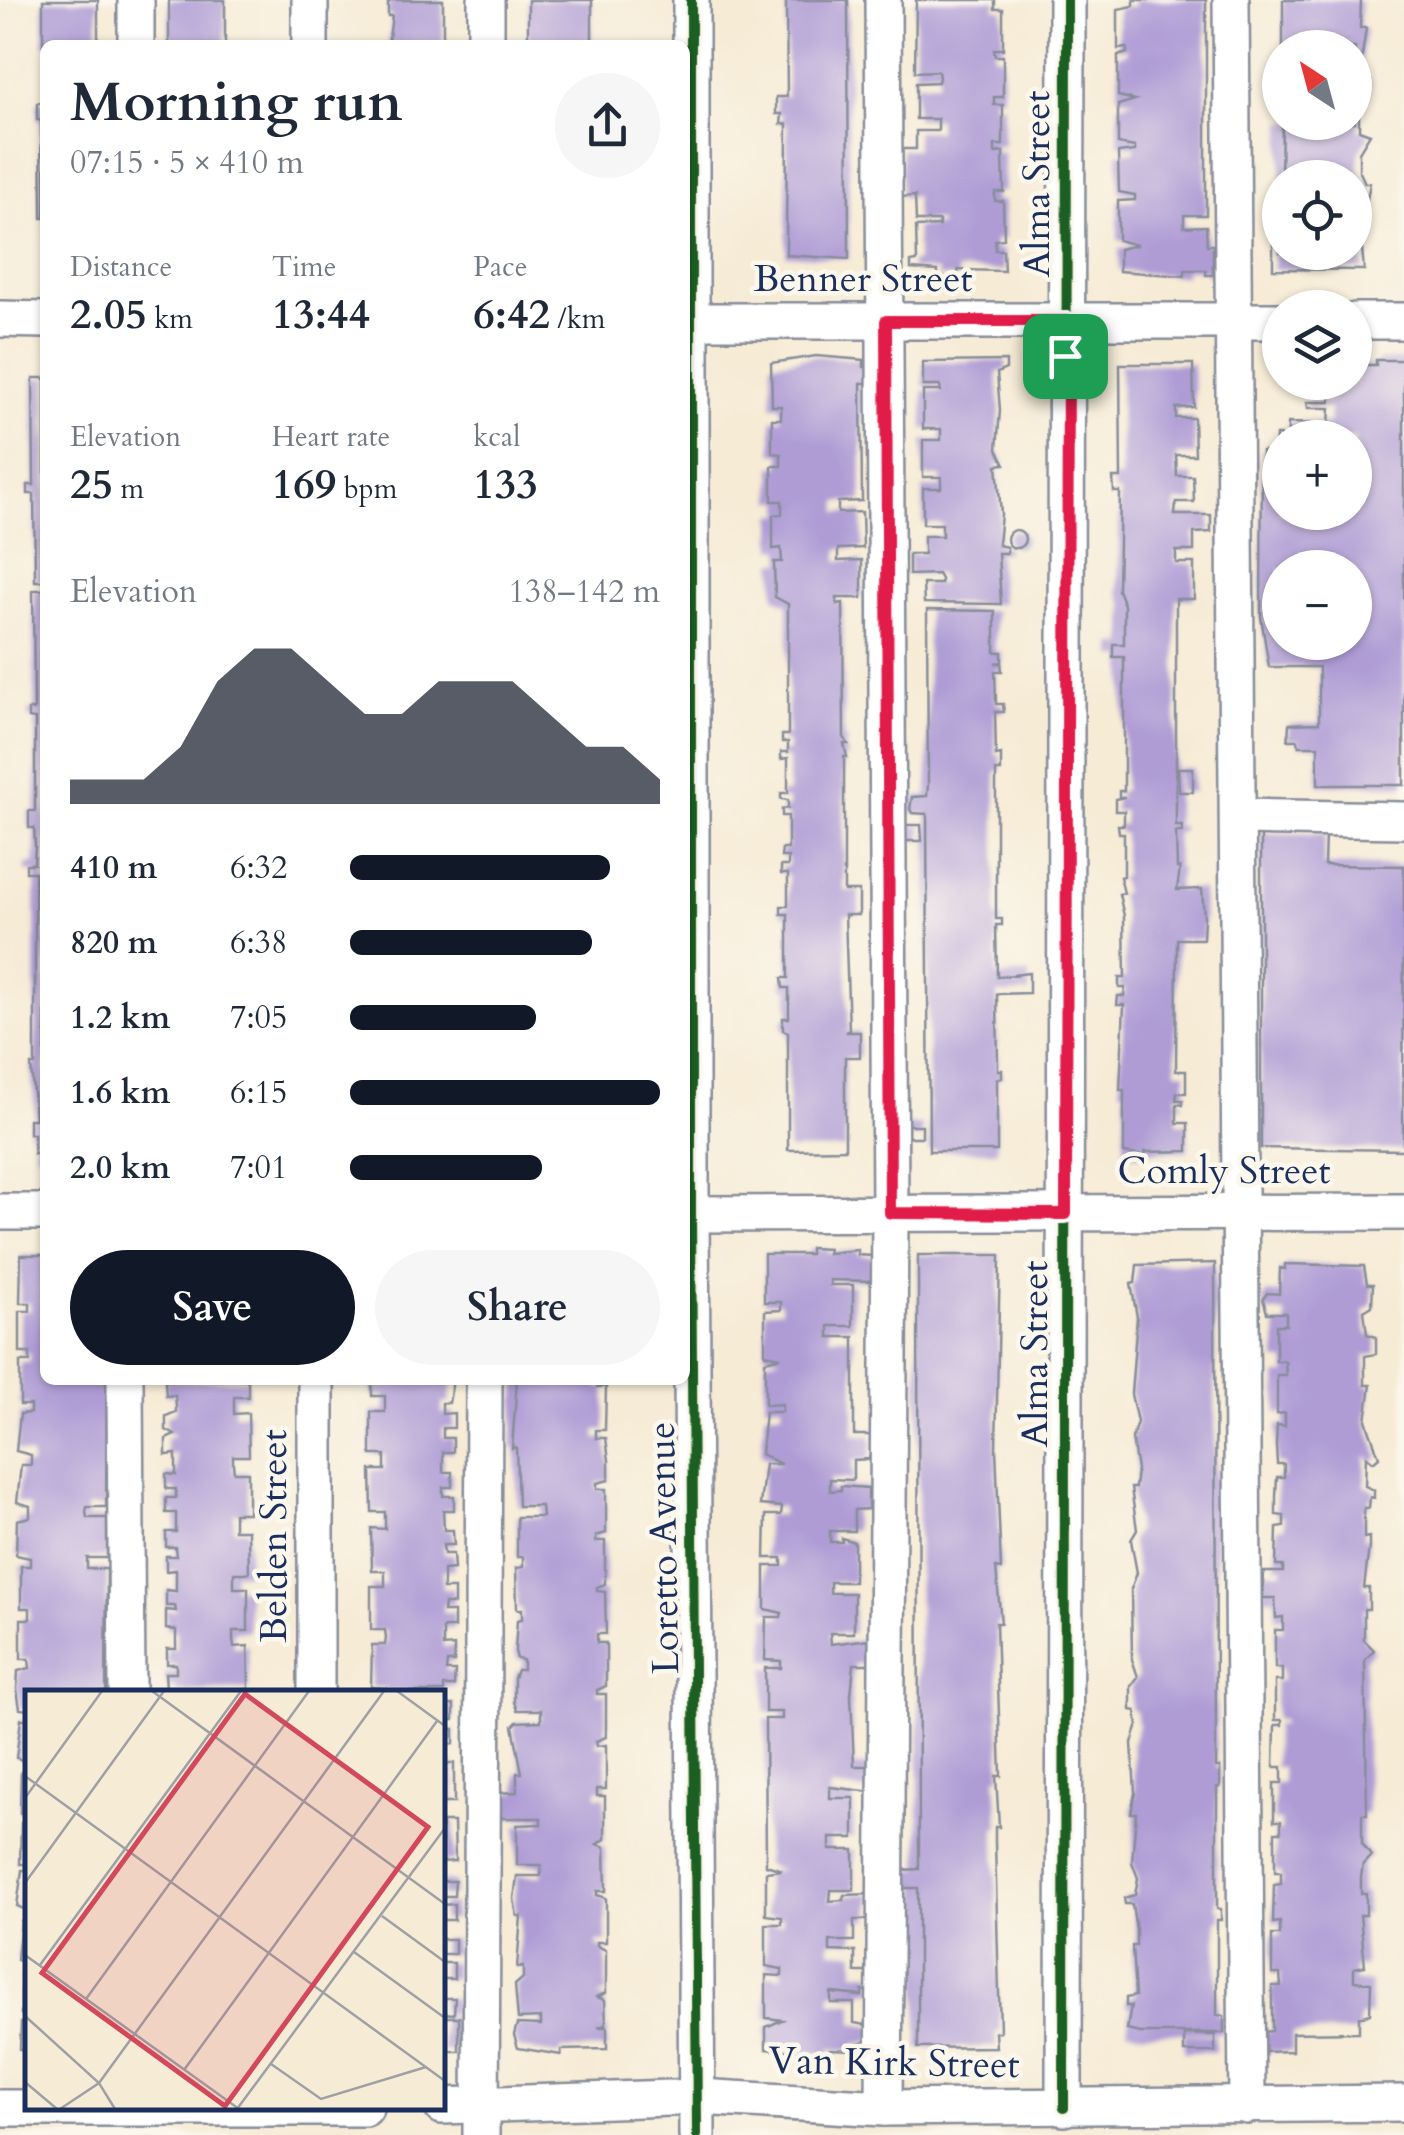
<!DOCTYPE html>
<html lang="en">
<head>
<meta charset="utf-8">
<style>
	:root { --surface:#fff; --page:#f6f6f7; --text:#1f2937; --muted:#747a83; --accent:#111827 }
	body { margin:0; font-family:Cardo,serif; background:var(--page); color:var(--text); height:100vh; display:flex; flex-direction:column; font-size:38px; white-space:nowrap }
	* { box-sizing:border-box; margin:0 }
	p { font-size:32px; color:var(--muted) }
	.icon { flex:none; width:55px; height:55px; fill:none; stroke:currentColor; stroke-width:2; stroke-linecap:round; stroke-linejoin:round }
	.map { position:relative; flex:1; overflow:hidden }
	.side { position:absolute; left:40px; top:40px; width:650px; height:1345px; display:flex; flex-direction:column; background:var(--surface); border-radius:15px; box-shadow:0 2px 8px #0004 }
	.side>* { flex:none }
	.needle { width:65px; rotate:324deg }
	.fabs { position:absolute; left:1262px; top:30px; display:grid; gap:20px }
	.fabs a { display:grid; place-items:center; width:110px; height:110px; border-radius:50%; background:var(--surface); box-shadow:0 2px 8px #0004; font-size:50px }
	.pin { position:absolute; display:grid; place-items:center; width:85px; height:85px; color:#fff; margin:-42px; border-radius:20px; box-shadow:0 5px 15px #0006 }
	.round { display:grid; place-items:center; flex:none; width:105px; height:105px; border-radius:52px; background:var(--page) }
	.headline { display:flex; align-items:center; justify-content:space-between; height:170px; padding:0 30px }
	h1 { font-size:55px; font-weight:800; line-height:75px }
	.metrics { display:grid; grid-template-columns:repeat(3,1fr); gap:15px; height:170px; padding:10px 30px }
	.metrics div { display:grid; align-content:center }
	.metrics b { font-size:42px; font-weight:800 }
	.metrics small { font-size:28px; font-weight:400 }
	.metrics p { font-size:28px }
	.chart { height:280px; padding:20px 30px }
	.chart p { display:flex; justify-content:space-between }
	.chart svg { width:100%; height:180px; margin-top:10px; fill:var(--accent); opacity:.7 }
	.primary-button { display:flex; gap:20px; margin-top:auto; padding:20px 30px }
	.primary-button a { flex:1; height:115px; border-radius:60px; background:var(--accent); color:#fff; font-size:40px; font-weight:800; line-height:115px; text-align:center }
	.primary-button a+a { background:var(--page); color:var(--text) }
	ul { padding:0 30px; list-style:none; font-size:32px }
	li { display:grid; grid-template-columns:160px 120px 1fr; align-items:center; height:75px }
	li i { height:25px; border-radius:12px; background:var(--accent) }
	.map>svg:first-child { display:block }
</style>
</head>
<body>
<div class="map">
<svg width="1404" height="2135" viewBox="0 0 1404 2135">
	<rect width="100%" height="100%" fill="#fbf7ec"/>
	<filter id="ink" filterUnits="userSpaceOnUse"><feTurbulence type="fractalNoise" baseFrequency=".01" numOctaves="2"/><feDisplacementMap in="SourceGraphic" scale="20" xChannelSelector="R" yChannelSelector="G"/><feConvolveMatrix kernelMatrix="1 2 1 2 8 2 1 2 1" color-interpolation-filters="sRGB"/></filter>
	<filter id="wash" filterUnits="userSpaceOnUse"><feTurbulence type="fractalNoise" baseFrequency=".0048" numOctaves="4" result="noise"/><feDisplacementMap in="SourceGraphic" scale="40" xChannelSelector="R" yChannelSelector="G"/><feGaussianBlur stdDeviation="2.25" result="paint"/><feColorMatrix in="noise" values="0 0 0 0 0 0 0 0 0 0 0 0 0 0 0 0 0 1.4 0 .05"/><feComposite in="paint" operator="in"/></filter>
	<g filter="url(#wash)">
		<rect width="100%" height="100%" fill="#f6ebd5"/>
		<g id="blocks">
			<g fill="#af9cd5" fill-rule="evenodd">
				<rect x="43" y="0" width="55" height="45"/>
				<rect x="169" y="0" width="56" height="45"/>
				<path d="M392,0H443V45H388L392,16H388V3Z"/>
				<rect x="528" y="0" width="64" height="45"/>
				<path d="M786,0H848L849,259L786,255L787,124H781L782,114H776V97H787Z"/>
				<path d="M916,0H995V9H1003V49H994L995,56H1003V97H994V105H1003V145H995V153L1003,152L1004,192H995V201H1003L1004,239L995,240V250H1003L1004,271L958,270V277H938V271L911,269V262L917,261L916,227L939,226V221H916L915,196L901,197V149H916V131H938V119H916V83L938,82L939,78L938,71L915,72Z"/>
				<path d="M1134,0H1206V215H1184V227L1206,226L1207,245H1213V275H1206V270H1185V276L1119,271V249L1137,245L1118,240V201L1135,200V195L1119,192L1118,153L1135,151V147L1118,144V105L1135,100L1118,96V56L1127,53V48L1118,49V9L1134,6Z"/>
				<path d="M1283,0H1361L1360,28H1366L1359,78L1371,81L1370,96L1359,100V130L1370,134L1359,152V170L1365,183H1370L1364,216H1359L1364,270L1273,269V241H1280V252H1355V178H1281L1282,122H1355V48H1283Z"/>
				<path d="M45,102V218H42L41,120H37V103Z"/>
				<path d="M816,356L864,360V367H869L868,383H861L862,501L838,502V513L862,512L863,548L838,549V561L862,560V598H837V604L843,603L844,737L848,744H844L847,757H844V891H859V915H845L849,1030L845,1032H860V1057H845V1149L788,1150V1032L783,1030V1018H789V988H783L782,978H788V914H781V906H788V874H781V866H788V857H781L782,849H788V816H782V809L788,808V800L781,799V793H788V758L781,759V752H788V742H782V735H788V604L775,597L774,562H782L781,548L773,549V515L782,514V501H772V466H781V454L772,453V419H781V406H772L771,363Z"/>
				<path d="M1376,360H1404V785H1318V746H1299L1298,740H1288L1289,724L1319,723V667H1269L1261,617L1262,451H1275L1276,435H1280V512H1355V438H1288V423L1329,424L1330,408H1308L1307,402H1330L1331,396L1312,393V382H1355V365H1376ZM1280,568H1355V642H1280Z"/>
				<path d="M1006,361V369L997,373L1000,410L997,449L1005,464L997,465L1001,514L998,545L1007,547V553H998L1001,604L924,603L923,584H941V579L938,574L909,575V554H924V536H942V524H923V488H941V477H923V440H941V429H923V391H941L940,386H923V362Z"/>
				<path d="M1120,364H1193L1194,407L1176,408V418H1194L1195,455H1176L1177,476H1193L1194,502H1176L1175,515H1211V532L1194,533V551H1176V563H1194V599H1176V826H1182V832H1176L1177,868H1180L1177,890L1202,889L1204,917L1203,939H1177L1176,1071H1186V1093H1177L1176,1100H1183V1105L1177,1104V1123H1188V1151L1145,1152V1156L1124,1153V1090H1120L1124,1005H1117L1118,996H1124L1125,988H1119V978H1125L1124,916L1119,894L1124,893L1120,877L1124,876V833H1119L1118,825H1124V811H1115V799L1125,797H1119V791H1124V657H1113V644H1124V605L1118,590L1120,492H1114L1113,478H1121Z"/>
				<path d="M33,378H45V581H35L34,494H28V485H34Z"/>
				<circle cx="1016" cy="539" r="9"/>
				<path d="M33,590H45V1154H34V1134H29V1119H35L31,1065H35V872H26V864H34L35,846L34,828H29V811H35V719L28,718V710H34Z"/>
				<path d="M927,610L995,611V652H1002V662L995,663H1001L1002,671H995L996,704H1003L1004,712H995L996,756L1001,755V771H996V919H1002V925H996L997,977L1029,973V993L997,994L998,1070H1002V1078L997,1079V1151H929L927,814L912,813L910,809L912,797L927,796L928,785Z"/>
				<path d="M1178,768H1193V792H1179Z"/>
				<path d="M905,825H921L922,841H904Z"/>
				<path d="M1261,833L1325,834L1324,865L1404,866L1403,1150L1261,1148Z"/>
				<rect x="906" y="1125" width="16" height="12"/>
				<path d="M810,1248L828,1249V1253L858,1250V1255L872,1256V1281L830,1280V1285H853V1326H829V1337H854V1435H870L873,1442L869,1459L853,1460V1480L830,1479V1491L841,1490V1486L868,1488V1509L854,1510V1531H830V1542H842V1538L854,1542V1582H830V1593H854V1633H830L831,1644L869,1639L872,1646L870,1664H854L851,1695L854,1766H872L873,1792L830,1787V1798H854V1838H830V1850H854V1890H831L830,1901L843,1900L844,1895L871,1894L869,1920H854V1941H830V1951L855,1952V1972H873V1991H862V1996L831,1993V2003H854V2023L873,2026V2041L855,2044V2050L830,2049V2054L766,2049V2027L782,2020L766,2018V1975L782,1976V1969L766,1966V1924H782V1917L766,1915V1872L782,1870L766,1865L765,1719H782V1712H765V1668H781V1661L765,1660L766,1617H781L782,1613L765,1609V1566H782V1558H765L766,1515H781L782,1507L760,1505L765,1464H781L761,1454L765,1412H782V1404L765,1405V1361L781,1357L765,1354V1311L781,1310V1302H764V1254H810Z"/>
				<path d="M21,1255H45V1380H107L106,1507H87L86,1512L87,1518H107V1558H87V1569H107L106,1692H28V1710L20,1709L17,1689L18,1671L30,1668L29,1659H21V1619H30V1608H21V1566H30V1558L16,1555L17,1520L30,1517V1506L17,1502L21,1465H31V1455L16,1451L20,1414L30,1413V1405H20V1362H30V1353H20V1311H30V1303H20Z"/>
				<path d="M918,1255H1000L996,1449L1001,1569L996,1568L1001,1623H996L1001,1776H996L999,1827H995V1842L1000,2032H995L996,2047L918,2048V1888H903V1870L919,1869Z"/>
				<path d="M1215,1263L1216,1767H1220V1787H1217V1909H1221V1920H1217V2015L1224,2016V2033H1140L1127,2030L1131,2006H1126V1998L1135,1996L1132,1946H1136V1930L1132,1904H1125L1124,1898L1135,1895L1138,1878L1132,1862L1136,1813H1131L1135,1793L1132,1743L1138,1725L1136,1711L1131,1710V1686L1138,1677L1132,1659L1131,1589L1137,1573L1131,1540L1137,1530L1131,1488H1135L1137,1470L1132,1438L1137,1422L1131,1394L1137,1317L1131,1284L1135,1283L1137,1265Z"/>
				<path d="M1285,1264L1364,1266L1367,1284H1373L1372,1306L1364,1311L1367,1334L1376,1337V1354L1365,1356V1385H1371L1366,1420L1379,1457L1373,1462L1366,1456L1365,1486L1374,1490V1498L1370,1497L1369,1508H1364V1538L1369,1537V1547L1364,1588H1369V1609H1364V1640L1374,1650L1365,1660L1367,1814H1362V1843L1371,1856L1363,1864L1361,1877V1893H1366V1915H1360L1365,1966L1354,1968V1981L1371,1983L1370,2014L1359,2017V2032L1292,2033V2051L1264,2052V2032L1272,2031V1986H1281L1280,1974H1272V1935H1280V1922L1273,1923L1274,1885L1281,1884V1872H1275V1832H1281V1821H1274V1783H1282V1767H1274L1275,1725H1282V1720H1275V1681H1282V1668H1275V1630H1283V1617L1276,1618L1275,1598H1263V1572H1283V1566H1276L1277,1528L1284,1527V1516L1276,1515V1496L1277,1477H1284V1464H1277L1276,1445L1277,1425L1285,1426V1413L1277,1414V1375H1286L1285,1361H1276V1325H1286V1313H1267L1263,1299L1267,1293L1279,1294L1280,1268L1285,1269Z"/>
				<path d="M248,1380V1397H234V1414L248,1413L249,1456H233V1464L234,1472H248V1513H234V1530H248L249,1573H234V1588H248V1631H233V1640L234,1647L248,1646L249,1689L176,1692V1688H166L165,1673H176V1664H167V1649H176V1630L166,1629V1610L176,1611L175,1606H166V1590L176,1591V1570L166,1571V1556H176L175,1547H166V1532H176V1513H166V1498H176V1489H166V1474L176,1475V1454L166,1455V1439L175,1435L166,1430V1416L176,1412V1406L175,1395L166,1396L165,1381Z"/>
				<path d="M372,1380H453L449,1403H442V1414L454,1413V1428H443V1438H453V1452H443V1472H452V1487H443V1496H454V1510H443L444,1530H453L454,1545H443L444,1554H453L454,1569L443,1570V1589H454V1604H444L443,1612H454V1628H443V1647L454,1646V1662H447L446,1671H455L454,1686H444V1692H386V1688L371,1687L372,1645H385L386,1638L385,1630H371V1586H385V1571H372L371,1528L385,1529V1512H372L371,1470H385V1455H371V1412H385V1396H372Z"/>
				<path d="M517,1380H597V1387H606L605,1430H596V1438H606L609,1460V1480L597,1483V1489H606V1533L596,1536V1541H605V1584L597,1587V1591L605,1592L606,1634H597V1643H606V1686L597,1690V1694H606V1737L596,1741L597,1746L606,1745V1789H597V1796H605V1839L597,1844L605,1847L606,1891H597V1895L606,1898V1942H597V1946L606,1950V1993L597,1997L605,2000L606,2025L598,2027H607V2049L561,2050V2055L518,2048L514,2035L517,2024L541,2025V2018L518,2019L515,1985L523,1978V1967L517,1968L521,1916H517L514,1899L517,1876H541V1865H517V1825L541,1824V1818H498V1793L517,1792V1773H522L513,1726L517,1722L541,1721V1710H517L514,1702V1678L517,1670H523V1660L517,1659L515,1651L517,1620L522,1619V1609H517L516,1568L523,1567V1557H517V1517H542L541,1506H518L516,1447L512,1448Z"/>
				<rect x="442" y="1705" width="12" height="15"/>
				<path d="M21,1719H28V1762L16,1758Z"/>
				<rect x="442" y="1729" width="12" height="15"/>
				<path d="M454,1763V1803H442V1764Z"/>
				<path d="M21,1772H28V1813H20Z"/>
				<path d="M442,1822H454L455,1861L442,1862Z"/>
				<path d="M21,1823H28V1864H20Z"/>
				<path d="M22,1870H28V1911L17,1906Z"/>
				<path d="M442,1881H455L454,1896H442Z"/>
				<path d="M454,1904V1920H442V1905Z"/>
				<path d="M21,1921H28V1964L17,1960Z"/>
				<rect x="442" y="1939" width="13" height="15"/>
				<rect x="442" y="1963" width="12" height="16"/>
				<rect x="21" y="1973" width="7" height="41"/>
				<path d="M442,1998H455L454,2014L442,2013Z"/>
				<rect x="442" y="2017" width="17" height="34"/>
				<path d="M21,2023H28V2049H20Z"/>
				<path d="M1184,2034L1215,2035V2052H1184Z"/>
			</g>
		</g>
	</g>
	<g filter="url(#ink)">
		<use href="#blocks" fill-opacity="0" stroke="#888d9a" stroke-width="2.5"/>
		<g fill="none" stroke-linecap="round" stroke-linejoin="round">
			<g stroke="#888d9a" stroke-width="40">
				<g id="minor">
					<path d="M310,0V45"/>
					<path d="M691,0V1214L697,2135"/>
					<path d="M883,0L890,1213L884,2108"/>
					<path d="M1231,0L1247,2106"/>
					<path d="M136,45V0"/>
					<path d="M486,45V0"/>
					<path d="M0,319L45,320"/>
					<path d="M685,321H1280"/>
					<path d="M1355,321H1404"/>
					<path d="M1238,817L1404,820"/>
					<path d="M0,1212H45"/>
					<path d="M685,1214L1404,1212"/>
					<path d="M125,1380L127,1692"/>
					<path d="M316,1692V1380"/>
					<path d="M442,2106L699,2097L884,2108L1404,2103"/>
					<path d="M0,2108H365"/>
					<path d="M1064,2108L1067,0"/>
					<path d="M481,2135L484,1380"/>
				</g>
			</g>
			<use href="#minor" stroke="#fff" stroke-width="35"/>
			<g stroke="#fbf7ec" stroke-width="16">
				<g id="cycleway">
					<path d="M691,0V1214L697,2135"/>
					<path d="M1064,2108L1067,0"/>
				</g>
			</g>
			<use href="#cycleway" stroke="#1b5e20" stroke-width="10"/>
		</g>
	</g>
	<g fill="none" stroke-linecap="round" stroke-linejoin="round" filter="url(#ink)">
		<g stroke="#fff" stroke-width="20">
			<path id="route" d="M886,321H1068L1066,1214L890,1213Z"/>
		</g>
		<use href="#route" stroke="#e11d48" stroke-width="12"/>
	</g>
	<g text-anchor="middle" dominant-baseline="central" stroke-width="9" stroke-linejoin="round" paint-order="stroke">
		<g font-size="38" fill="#1b2f5e" stroke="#fbf7ec">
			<text transform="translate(1037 184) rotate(-90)">Alma Street</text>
			<text x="863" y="279">Benner Street</text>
			<text x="1224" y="1171">Comly Street</text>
			<text transform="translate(1035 1354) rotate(-90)">Alma Street</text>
			<text transform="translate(274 1536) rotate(-90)">Belden Street</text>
			<text transform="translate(664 1548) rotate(-91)">Loretto Avenue</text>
			<text transform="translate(894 2063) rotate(1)">Van Kirk Street</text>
		</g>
	</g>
	<g transform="translate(25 1690)">
		<rect width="420" height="420" fill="#f6ebd5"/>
		<path fill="none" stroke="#9ea0a5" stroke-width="2.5" d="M127,1L420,214M372,1L420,36M0,86L420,391M0,108L77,1M0,193L139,1M357,226L420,272M329,262L420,328M0,265L214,419M15,275L216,1M61,309L284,1M0,326L74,393L90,419M246,374L296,409L401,377M159,380L412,31M0,392L32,419M35,419L74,393L359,1M212,419L420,138"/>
		<path fill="#d1495b" fill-opacity="0.15" stroke="#d1495b" stroke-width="5" d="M220,4L403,137L200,416L17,283Z"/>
		<rect width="420" height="420" fill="none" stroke="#1b2f5e" stroke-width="5"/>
	</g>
</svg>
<div class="fabs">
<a><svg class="needle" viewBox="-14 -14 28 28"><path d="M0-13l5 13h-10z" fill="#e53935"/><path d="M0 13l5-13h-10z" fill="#747a83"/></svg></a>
<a><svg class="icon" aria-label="locate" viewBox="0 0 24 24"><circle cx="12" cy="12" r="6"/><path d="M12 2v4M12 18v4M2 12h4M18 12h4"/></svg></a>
<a><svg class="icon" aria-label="layers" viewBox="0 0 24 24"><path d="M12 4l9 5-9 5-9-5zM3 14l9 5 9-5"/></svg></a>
<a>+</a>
<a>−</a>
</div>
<div class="pin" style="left:1065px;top:356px;background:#1e9e55"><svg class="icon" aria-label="arrive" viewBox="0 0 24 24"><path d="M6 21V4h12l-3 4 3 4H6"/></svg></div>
<section class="side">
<div class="headline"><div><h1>Morning run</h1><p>07:15 · 5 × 410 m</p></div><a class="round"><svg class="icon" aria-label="share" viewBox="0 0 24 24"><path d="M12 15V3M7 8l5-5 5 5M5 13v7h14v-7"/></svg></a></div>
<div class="metrics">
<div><p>Distance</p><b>2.05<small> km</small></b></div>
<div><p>Time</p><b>13:44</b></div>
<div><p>Pace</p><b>6:42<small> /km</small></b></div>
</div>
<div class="metrics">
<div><p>Elevation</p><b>25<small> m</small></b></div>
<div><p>Heart rate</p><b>169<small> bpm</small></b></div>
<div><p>kcal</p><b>133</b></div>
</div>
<div class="chart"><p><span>Elevation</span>138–142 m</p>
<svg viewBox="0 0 160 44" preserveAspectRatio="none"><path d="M0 44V38L10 38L20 38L30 30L40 14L50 6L60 6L70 14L80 22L90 22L100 14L110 14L120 14L130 22L140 30L150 30L160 38V44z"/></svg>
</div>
<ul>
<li><b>410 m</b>6:32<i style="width:84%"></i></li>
<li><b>820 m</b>6:38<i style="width:78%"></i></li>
<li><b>1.2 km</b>7:05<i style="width:60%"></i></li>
<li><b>1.6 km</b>6:15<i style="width:100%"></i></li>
<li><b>2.0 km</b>7:01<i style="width:62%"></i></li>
</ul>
<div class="primary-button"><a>Save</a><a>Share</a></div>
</section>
</div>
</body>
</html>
